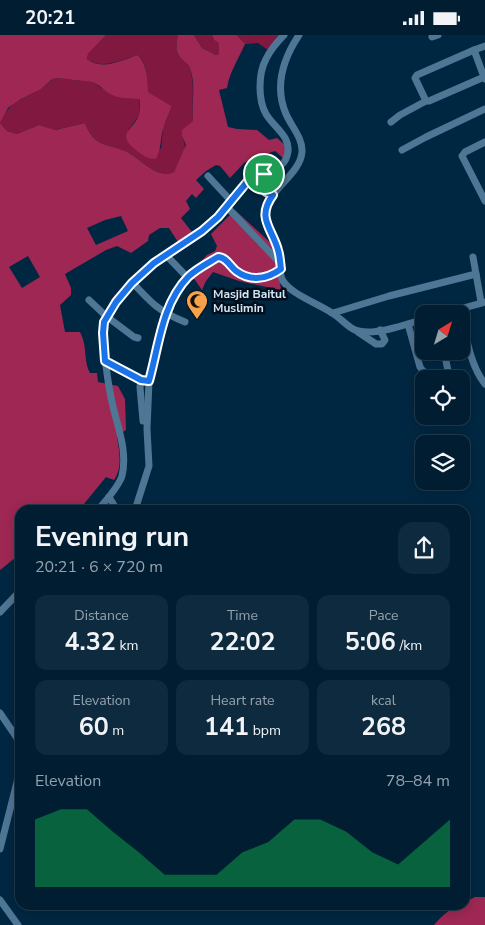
<!DOCTYPE html>
<html lang="en">
<head>
<meta charset="utf-8">
<style>
	:root { --surface:#001d32; --page:#0e2a3e; --text:#f1f3f6; --muted:#95a2ac; --line:#223b4d; --accent:#0b8043 }
	body { margin:0; font-family:"Nunito Sans",sans-serif; background:var(--page); color:var(--text); height:100vh; display:flex; flex-direction:column; font-size:19px; white-space:nowrap }
	* { box-sizing:border-box; margin:0 }
	p { font-size:16px; color:var(--muted) }
	.icon { flex:none; width:28px; height:28px; fill:none; stroke:currentColor; stroke-width:2; stroke-linecap:round; stroke-linejoin:round }
	.map { position:relative; flex:1; overflow:hidden }
	.panel { position:absolute; left:15px; top:470px; width:455px; height:405px; display:flex; flex-direction:column; background:var(--surface); border-radius:15px; box-shadow:0 2px 12px #0003,0 0 0 1px var(--line) }
	.panel>* { flex:none }
	.needle { width:32px; rotate:38deg }
	.tools { position:absolute; left:415px; top:270px; display:grid; gap:10px }
	.tools a { display:grid; place-items:center; width:55px; height:55px; border-radius:10px; background:var(--surface); box-shadow:0 2px 12px #0003,0 0 0 1px var(--line); font-size:25px }
	.pin { position:absolute; display:grid; place-items:center; width:42px; height:42px; color:#fff; margin:-21px; border:2px solid #fff; border-radius:50%; box-shadow:0 1px 5px #0007 }
	.round { display:grid; place-items:center; flex:none; width:52px; height:52px; border-radius:15px; background:var(--page) }
	.summary { display:flex; align-items:center; justify-content:space-between; height:85px; padding:0 20px }
	h1 { font-size:28px; font-weight:700; line-height:38px }
	.metrics { display:grid; grid-template-columns:repeat(3,1fr); gap:8px; height:85px; padding:5px 20px }
	.metrics div { display:grid; align-content:center; border-radius:12px; background:var(--page); text-align:center }
	.metrics b { font-size:25px; font-weight:700 }
	.metrics small { font-size:14px; font-weight:400 }
	.metrics p { font-size:14px }
	.chart { height:140px; padding:10px 20px }
	.chart p { display:flex; justify-content:space-between }
	.chart svg { width:100%; height:90px; margin-top:5px; fill:var(--accent); opacity:.7 }
	.status { display:flex; justify-content:space-between; align-items:center; height:35px; padding:0 25px; background:var(--surface); direction:ltr }
	.status svg { height:14px; fill:currentColor }
	.map>svg:first-child { display:block }
</style>
</head>
<body>
<div class="status"><b>20:21</b><svg viewBox="0 0 49 12"><path d="M0 12V9h3v3zM5 12V6h3v6zM10 12V3h3v9zM15 12V0h3v12zM26 1h20v11H26zM47 4h2v5h-2z"/></svg></div>
<div class="map">
<svg width="485" height="890" viewBox="0 0 485 890">
	<rect width="100%" height="100%" fill="#002742"/>
	<g fill="#801840">
		<path d="M106,0H178C176,9 175,15 180,22C183,26 187,28 189,31C196,49 191,68 193,86L182,101C189,116 182,123 174,137C156,145 141,123 125,116C117,112 103,111 96,105C91,101 87,94 85,88L54,95L39,90L17,99L7,96L0,88C10,66 20,66 40,54C46,51 49,45 56,43L92,47C97,49 98,51 103,54C114,61 126,63 140,63L139,81L128,95L161,114L163,92L170,76L148,58C148,45 147,29 138,20C122,25 102,35 87,24L88,19Z"/>
		<path d="M194,0H212L214,5L219,7V19L216,20L202,13Z"/>
		<path d="M237,0H281L268,15L258,8L245,9Z"/>
	</g>
	<g fill="#9e2853" fill-rule="evenodd">
		<path d="M0,0H106L88,19L87,24C102,36 122,25 138,20C147,30 148,45 148,57L171,71C170,79 166,83 164,91C160,102 162,112 156,124C148,124 144,121 137,116C114,98 134,95 139,80C140,75 140,68 140,64C130,63 119,64 110,59C103,55 99,49 92,47L56,43L51,45L41,54L21,64L8,73L0,88Z"/>
		<path d="M178,0H194L202,13L216,20L219,19V8L214,5L212,0H237L245,9C239,23 229,38 227,53L219,55L228,92L237,94L257,95L269,105L277,103L285,110L286,118L283,123L275,116L252,124L244,128L230,143L220,131L216,130L206,136L196,145L204,154L196,163L192,159L186,166L190,174L181,183L192,197L178,207L169,193H160L149,200L148,206L131,218L117,211L106,215L65,239L71,253V260L60,270L65,297H80C88,313 83,324 90,338H97L98,347L118,351L125,364L126,395L117,401C119,416 123,432 114,445L106,442L79,475H20V519L0,535V88L7,96L17,99L39,90L55,95L85,88C87,94 91,101 96,105C103,111 117,112 125,116C141,123 156,145 174,137L186,110L182,101V95L193,86C191,68 197,49 189,31C187,28 183,26 180,22C175,15 176,9 178,0ZM121,181L128,196L96,210L87,193L105,185ZM28,221L40,242L22,253L9,232Z"/>
		<path d="M235,175L275,212L281,255L239,246L213,237L206,246L202,255L190,238L207,220L215,216L217,211L211,199Z"/>
		<path d="M475,862H485V890H434C442,881 452,870 465,870V867Z"/>
	</g>
	<g fill="none" stroke-linecap="round" stroke-linejoin="round">
		<g stroke="#4e7695" stroke-width="7">
			<path d="M299,0C283,24 274,51 286,79C291,91 303,103 302,117C300,140 269,153 265,178C263,191 274,203 278,214C281,223 278,235 282,244C288,258 319,269 332,278C339,282 346,290 353,294C357,296 364,297 368,297C386,297 407,289 424,284"/>
			<path d="M432,2L438,0"/>
			<path d="M474,15L485,11"/>
			<path d="M485,41L484,42L429,66H426L415,43L417,40L474,15L484,42L485,44"/>
			<path d="M391,87L400,80L426,66"/>
			<path d="M485,107L465,117L462,121L485,166"/>
			<path d="M402,115L426,102L485,74"/>
			<path d="M208,141L231,166"/>
			<path d="M262,141L257,145V147L266,157L273,160"/>
			<path d="M227,172L280,228"/>
			<path d="M473,222L481,267"/>
			<path d="M188,242L217,222C226,222 230,231 236,236C251,247 267,244 281,234"/>
			<path d="M133,248C151,268 160,277 185,287"/>
			<path d="M89,265L106,281L134,302L138,303"/>
			<path d="M460,274C466,298 469,329 485,349"/>
			<path d="M333,278L389,261L476,239"/>
			<path d="M442,279L485,267"/>
			<path d="M408,289L420,332L423,336L429,340L443,343L449,341L444,316"/>
			<path d="M358,297L376,309H382L385,305L380,295"/>
			<path d="M105,326L141,345"/>
			<path d="M143,386L140,352L141,345L149,346"/>
			<path d="M109,462L117,475"/>
			<path d="M98,475C106,465 118,453 122,441C128,415 117,391 112,367C108,350 106,332 104,314C104,303 101,291 106,281C110,273 117,266 122,260C132,248 143,238 155,228C175,212 197,201 216,184C229,172 236,154 251,144C263,135 282,138 287,121C293,102 274,93 266,79C258,65 258,39 266,24C270,16 277,7 284,0"/>
			<path d="M135,475L149,431L147,394L149,346L165,281L173,262L188,243L166,220"/>
			<path d="M0,577L20,556"/>
			<path d="M0,678L17,703L20,723"/>
			<path d="M0,814L17,747L20,727"/>
			<path d="M0,865L18,890"/>
		</g>
	</g>
	<g fill="none" stroke-linecap="round" stroke-linejoin="round">
		<g stroke="#fff" stroke-width="10">
			<path id="route" d="M264,139L257,146L266,157L273,160C256,183 272,193 278,215C280,221 280,228 281,234C267,244 251,247 236,236C230,231 226,222 218,222C208,228 196,234 188,242C162,269 159,310 149,346L141,345L105,326L103,298L104,287L116,267L132,248L154,228L202,196L218,182L247,147L252,143Z"/>
		</g>
		<use href="#route" stroke="#1a73e8" stroke-width="6"/>
	</g>
	<defs>
		<g id="mosque-pin" transform="scale(1.125)"><path d="M0 17L-7.5 6A9.5 9.5 0 1 1 7.5 6Z" fill="#f7a149" stroke="#020f1b"/><path d="M3.5-4.9A6 6 0 1 0 3.5 4.9A5 5 0 1 1 3.5-4.9Z" fill="#111"/></g>
	</defs>
	<g fill-rule="evenodd">
		<use href="#mosque-pin" x="197" y="266"/>
	</g>
	<g text-anchor="middle" dominant-baseline="central" stroke-width="5" stroke-linejoin="round" paint-order="stroke">
		<g font-size="12" font-weight="bold" fill="#d0e6f7" stroke="#020f1b" text-anchor="start">
			<text x="213" y="259">Masjid Baitul<tspan x="213" dy="14">Muslimin</tspan></text>
		</g>
	</g>
</svg>
<div class="tools">
<a><svg class="needle" viewBox="-14 -14 28 28"><path d="M0-13l5 13h-10z" fill="#e53935"/><path d="M0 13l5-13h-10z" fill="#95a2ac"/></svg></a>
<a><svg class="icon" aria-label="locate" viewBox="0 0 24 24"><circle cx="12" cy="12" r="6"/><path d="M12 2v4M12 18v4M2 12h4M18 12h4"/></svg></a>
<a><svg class="icon" aria-label="layers" viewBox="0 0 24 24"><path d="M12 4l9 5-9 5-9-5zM3 14l9 5 9-5"/></svg></a>
</div>
<div class="pin" style="left:264px;top:139px;background:#1e9e55"><svg class="icon" aria-label="arrive" viewBox="0 0 24 24"><path d="M6 21V4h12l-3 4 3 4H6"/></svg></div>
<section class="panel">
<div class="summary"><div><h1>Evening run</h1><p>20:21 · 6 × 720 m</p></div><a class="round"><svg class="icon" aria-label="share" viewBox="0 0 24 24"><path d="M12 15V3M7 8l5-5 5 5M5 13v7h14v-7"/></svg></a></div>
<div class="metrics">
<div><p>Distance</p><b>4.32<small> km</small></b></div>
<div><p>Time</p><b>22:02</b></div>
<div><p>Pace</p><b>5:06<small> /km</small></b></div>
</div>
<div class="metrics">
<div><p>Elevation</p><b>60<small> m</small></b></div>
<div><p>Heart rate</p><b>141<small> bpm</small></b></div>
<div><p>kcal</p><b>268</b></div>
</div>
<div class="chart"><p><span>Elevation</span>78–84 m</p>
<svg viewBox="0 0 160 44" preserveAspectRatio="none"><path d="M0 44V11L10 6L20 6L30 17L40 27L50 38L60 38L70 38L80 27L90 22L100 11L110 11L120 17L130 27L140 33L150 22L160 11V44z"/></svg>
</div>
</section>
</div>
</body>
</html>
